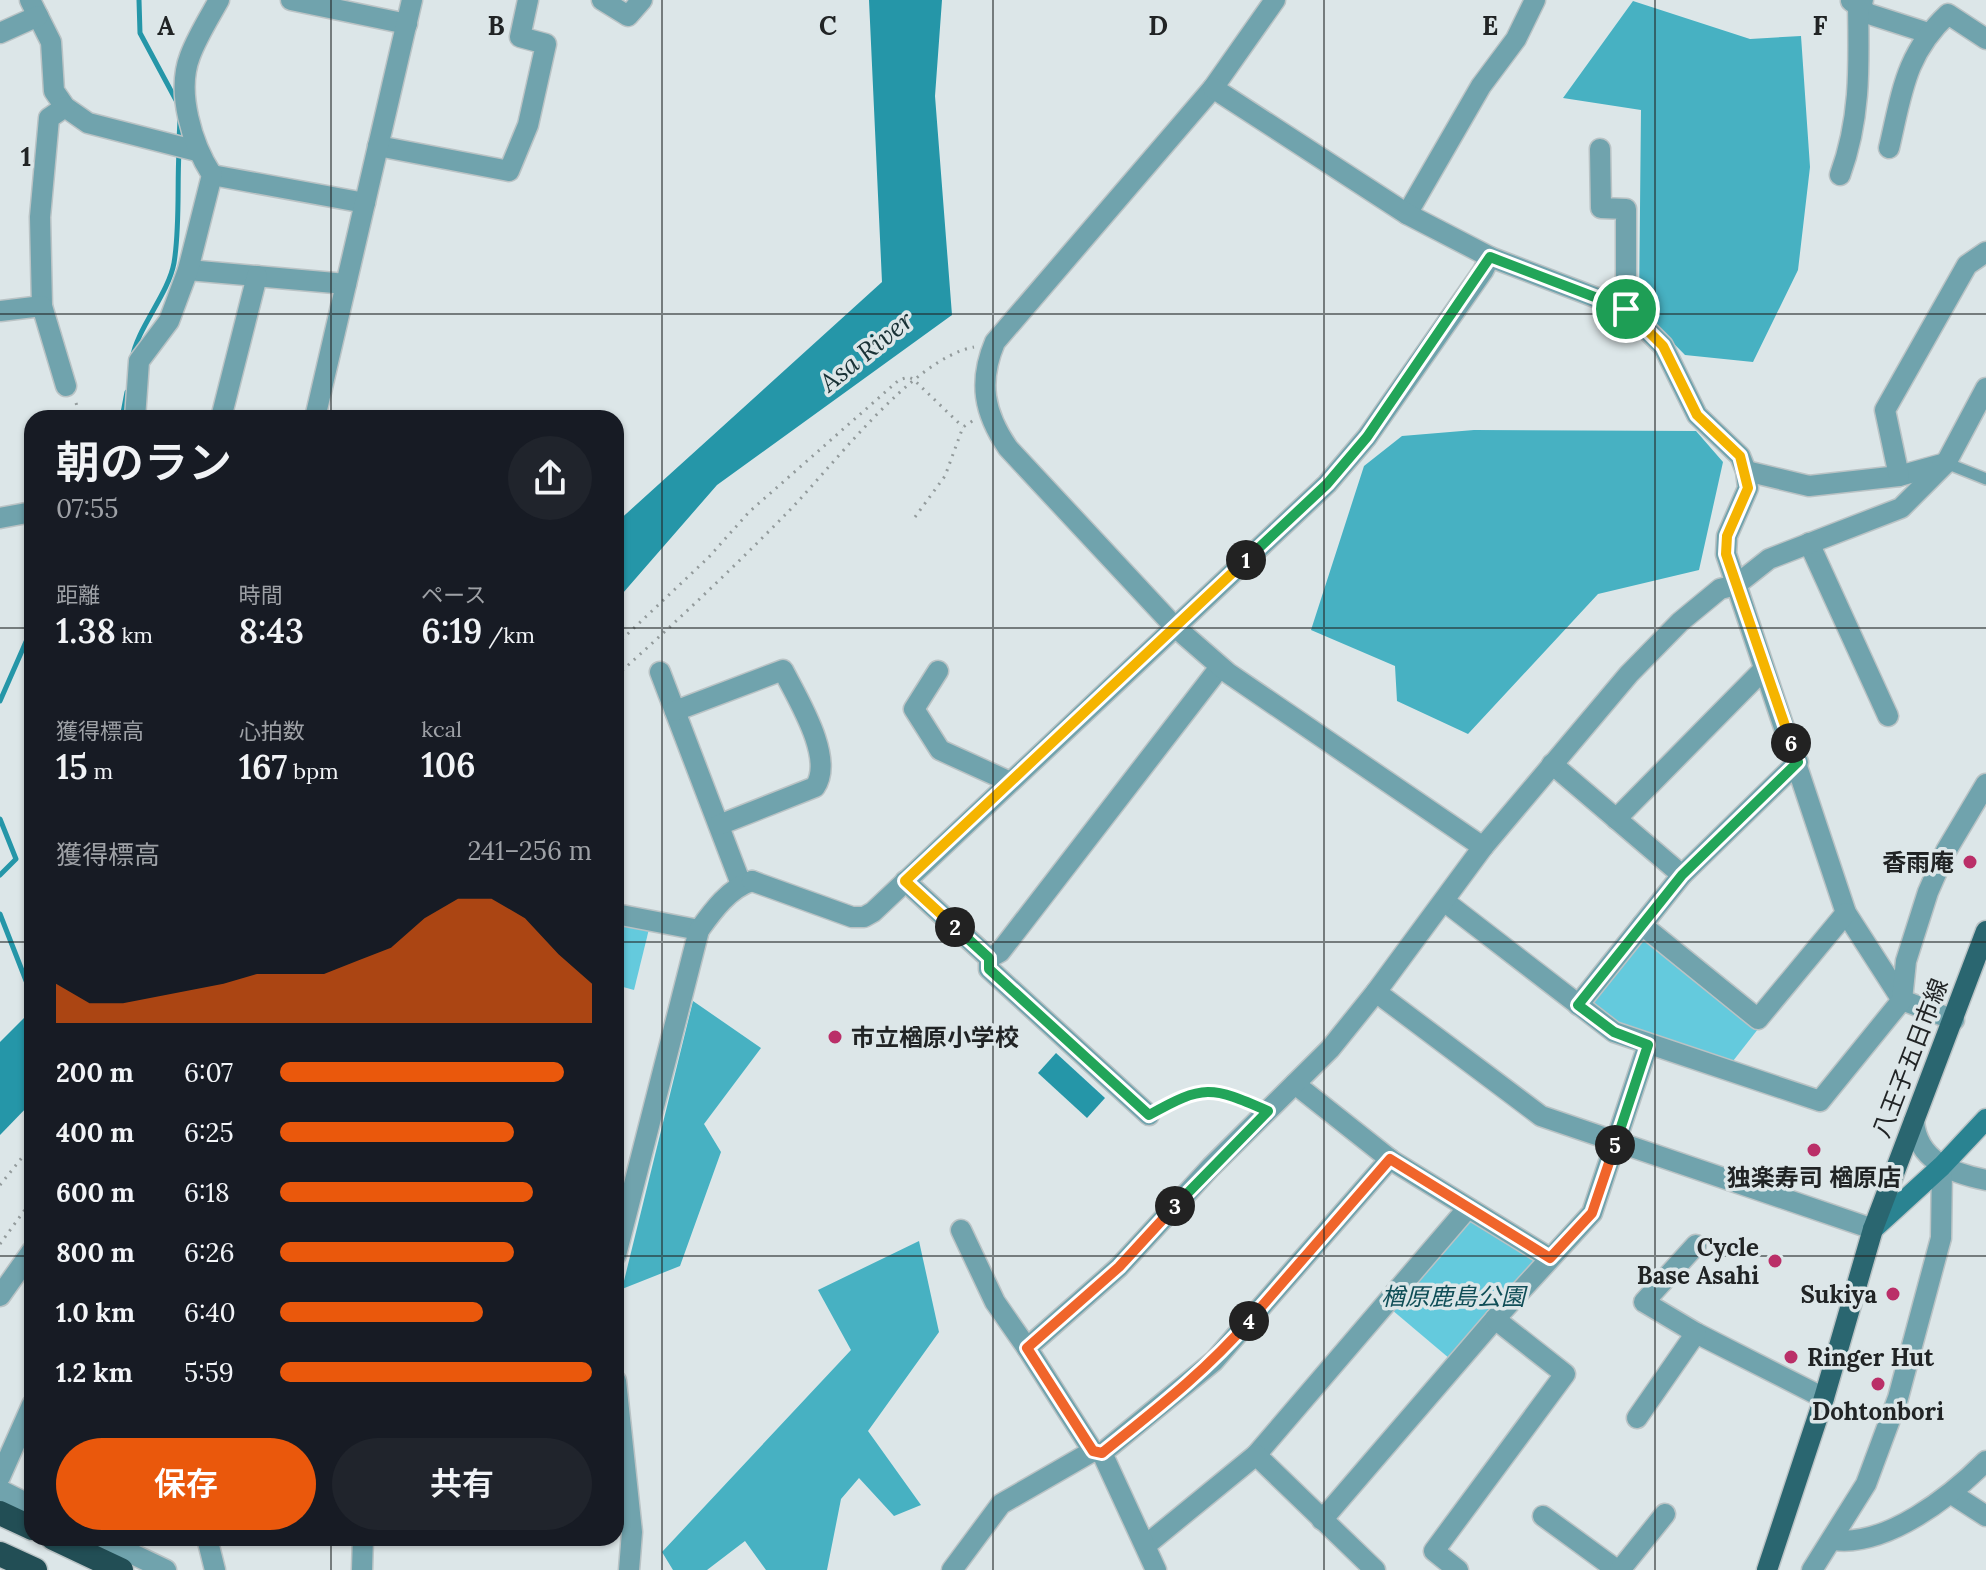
<!DOCTYPE html>
<html lang="ja">
<head>
<meta charset="utf-8">
<style>
	:root { --surface:#171b24; --page:#20242c; --text:#f1f3f6; --muted:#9ea1a6; --accent:#ea580c }
	body { margin:0; font-family:Lora,"Noto Sans JP",serif; background:var(--page); color:var(--text); height:100vh; display:flex; flex-direction:column; font-size:30px; white-space:nowrap }
	* { box-sizing:border-box; margin:0 }
	p { font-size:26px; color:var(--muted) }
	.icon { flex:none; width:44px; height:44px; fill:none; stroke:currentColor; stroke-width:2; stroke-linecap:round; stroke-linejoin:round }
	.map { position:relative; flex:1; overflow:hidden }
	.panel { position:absolute; left:24px; top:410px; width:600px; height:1136px; display:flex; flex-direction:column; background:var(--surface); border-radius:24px; box-shadow:0 2px 6px #0004 }
	.panel>* { flex:none }
	.pin { position:absolute; display:grid; place-items:center; width:68px; height:68px; color:#fff; margin:-34px; border:4px solid #fff; border-radius:50%; box-shadow:0 2px 8px #0007 }
	.km { position:absolute; width:40px; height:40px; margin:-20px; border-radius:50%; background:#222; color:#fff; font-size:22px; line-height:40px; text-align:center }
	.round { display:grid; place-items:center; flex:none; width:84px; height:84px; border-radius:42px; background:var(--page) }
	.summary { display:flex; align-items:center; justify-content:space-between; height:136px; padding:0 32px }
	h1 { font-size:44px; font-weight:600; line-height:60px }
	.metrics { display:grid; grid-template-columns:repeat(3,1fr); gap:12px; height:136px; padding:8px 32px }
	.metrics div { display:grid; align-content:center }
	.metrics b { font-size:34px; font-weight:600 }
	.metrics small { font-size:22px; font-weight:400 }
	.metrics p { font-size:22px }
	.chart { height:224px; padding:16px 32px }
	.chart p { display:flex; justify-content:space-between }
	.chart svg { width:100%; height:144px; margin-top:8px; fill:var(--accent); opacity:.7 }
	.button { display:flex; gap:16px; margin-top:auto; padding:16px 32px }
	.button a { flex:1; height:92px; border-radius:48px; background:var(--accent); color:#fff; font-size:32px; font-weight:600; line-height:92px; text-align:center }
	.button a+a { background:var(--page); color:var(--text) }
	ul { padding:0 32px; list-style:none; font-size:26px }
	li { display:grid; grid-template-columns:128px 96px 1fr; align-items:center; height:60px }
	li i { height:20px; border-radius:10px; background:var(--accent) }
	.map>svg:first-child { display:block }
</style>
</head>
<body>
<div class="map">
<svg width="1986" height="1570" viewBox="0 0 1986 1570">
	<rect width="100%" height="100%" fill="#dce6e8"/>
	<g fill="#64cadd">
		<path d="M616,923L649,929L634,990L616,985Z"/>
		<path d="M1642,925L1758,1029L1726,1070L1648,1045L1578,1005Z"/>
		<path d="M1467,1209L1550,1258L1456,1364L1385,1304Z"/>
	</g>
	<g fill="#47b1c2">
		<path d="M1633,1L1750,39L1801,36L1810,167L1798,270L1753,362L1685,355L1639,308L1641,110L1563,98Z"/>
		<path d="M1474,430L1696,431L1723,462L1699,570L1598,594L1468,734L1397,701L1395,666L1311,630L1364,466L1402,436Z"/>
		<path d="M693,1001L761,1048L704,1124L721,1152L680,1266L622,1289Z"/>
		<path d="M919,1241L939,1332L868,1431L921,1505L894,1516L859,1478L841,1499L827,1570H766L745,1541L707,1570H673L662,1552L851,1350L818,1290Z"/>
	</g>
	<g fill="#2596a8">
		<path d="M869,0H942L935,96L952,315L717,485L616,601V523L882,282Z"/>
		<path d="M32,1010V1102L0,1135V1042Z"/>
		<path d="M1056,1053L1105,1098L1087,1118L1038,1073Z"/>
	</g>
	<g fill="none" stroke-linecap="round" stroke-linejoin="round">
		<g stroke="#2596a8" stroke-width="5">
			<path d="M139,0L140,33L177,102"/>
			<path d="M179,141L180,119"/>
			<path d="M132,359C137,328 168,295 174,263C180,227 177,187 179,151"/>
			<path d="M122,418L127,392"/>
			<path d="M0,701L32,628"/>
			<path d="M0,819L16,859L0,875"/>
			<path d="M0,914L32,996"/>
		</g>
		<g stroke="#bac3c5" stroke-width="14">
			<path id="service" d="M1946,463L1986,479"/>
		</g>
		<g stroke="#bac3c5" stroke-width="23">
			<g id="minor">
				<path d="M30,0L51,42L54,91L65,107L88,123L197,151"/>
				<path d="M291,0L407,24"/>
				<path d="M602,0L628,16L642,0"/>
				<path d="M1851,1L1869,14L1928,33"/>
				<path d="M0,33L38,16"/>
				<path d="M65,107L49,118L40,217L42,306L66,386"/>
				<path d="M378,146L509,171L528,125L546,44L520,37L528,0"/>
				<path d="M1889,148C1902,93 1905,54 1948,14L1986,39"/>
				<path d="M1600,149L1601,208L1626,209V309"/>
				<path d="M212,175L365,203"/>
				<path d="M1840,175C1861,118 1859,65 1858,5L1863,0"/>
				<path d="M1407,214L1481,86L1516,39L1535,0"/>
				<path d="M1490,257L1626,309L1663,346L1697,415L1740,456L1746,471L1748,488L1727,536L1726,554L1846,913L1902,1000L1954,1020"/>
				<path d="M188,270L346,284"/>
				<path d="M0,311L42,306"/>
				<path d="M135,418L139,361L169,321L188,270L212,175C192,144 176,92 190,56C197,37 209,18 219,0"/>
				<path d="M221,418L257,276"/>
				<path d="M315,418L412,0"/>
				<path d="M1746,471L1809,486L1899,476L1946,463"/>
				<path d="M1899,476L1885,410L1967,265L1986,252"/>
				<path d="M0,518L32,512"/>
				<path d="M1809,543L1888,716"/>
				<path d="M938,671L914,709L940,750L1008,781"/>
				<path d="M660,672L741,884"/>
				<path d="M675,711L783,670C797,698 835,758 815,787L719,825"/>
				<path d="M1552,764L1682,875"/>
				<path d="M1616,819L1764,669"/>
				<path d="M1483,847L1629,674L1680,622L1720,589L1736,585L1769,559L1901,508L1946,463L1986,388"/>
				<path d="M905,881L989,958V969L1149,1115"/>
				<path d="M1444,901L1614,1032L1820,1101L1902,1000L1906,961L1928,892L1946,851L1986,784"/>
				<path d="M616,914L699,930"/>
				<path d="M1642,925L1682,875L1798,762"/>
				<path d="M989,958L1000,952L1220,667"/>
				<path d="M1578,1005L1642,925L1758,1019L1846,913"/>
				<path d="M1295,1084L1391,1160L1550,1258"/>
				<path d="M1914,1121C1917,1160 1951,1173 1986,1180"/>
				<path d="M961,1230L995,1302L1027,1348"/>
				<path d="M1696,1245L1644,1302L1696,1333L1824,1398"/>
				<path d="M616,1255L699,930C712,912 729,888 752,881"/>
				<path d="M0,1296L32,1251"/>
				<path d="M616,1381L632,1532L629,1570"/>
				<path d="M1637,1418L1696,1333"/>
				<path d="M1102,1453L1214,1361L1390,1159"/>
				<path d="M1256,1455L1467,1209"/>
				<path d="M0,1477L32,1405"/>
				<path d="M0,1490L32,1506"/>
				<path d="M1952,1494L1986,1516"/>
				<path d="M1543,1516L1617,1570"/>
				<path d="M1322,1520L1495,1319L1592,1213L1648,1045"/>
				<path d="M99,1538L166,1570"/>
				<path d="M207,1538L215,1570"/>
				<path d="M1834,1540C1887,1547 1951,1496 1986,1461"/>
				<path d="M1146,1545L1256,1455L1375,1570"/>
				<path d="M362,1570L363,1538"/>
				<path d="M952,1570L1001,1504L1093,1451"/>
				<path d="M1156,1570L1102,1453L1093,1451L1027,1348L1119,1267L1211,1167L1330,1049L1376,992"/>
				<path d="M1458,1570L1434,1551L1565,1374L1495,1319"/>
				<path d="M1620,1570L1665,1514"/>
				<path d="M1812,1570L1866,1484L1898,1398L1941,1238L1942,1166"/>
			</g>
		</g>
		<g stroke="#bac3c5" stroke-width="23">
			<g id="tertiary">
				<path d="M1275,0L1213,88L995,342C978,382 984,413 1008,448L1174,626L1228,673L1483,847L1376,992L1541,1116L1873,1229"/>
				<path d="M752,881L852,917H864L873,912L1327,484L1367,437L1483,271L1490,257L1407,214L1213,88"/>
			</g>
		</g>
		<g stroke="#bac3c5" stroke-width="23">
			<path id="secondary" d="M1873,1229L1942,1166L1986,1119"/>
		</g>
		<g stroke="#bac3c5" stroke-width="23">
			<path id="primary" d="M1767,1570L1824,1398L1873,1229L1986,931"/>
		</g>
		<g stroke="#bac3c5" stroke-width="27">
			<g id="motorway">
				<path d="M0,1513L32,1528"/>
				<path d="M53,1538L121,1570"/>
				<path d="M0,1554L35,1570"/>
			</g>
		</g>
		<g stroke="#939b9c" stroke-width="3" stroke-dasharray="2 6" stroke-linecap="butt">
			<path d="M76,403L81,418"/>
			<path d="M915,517L945,476L963,427L974,420"/>
			<path d="M616,645L709,557L749,512L899,380L908,377L913,379L963,427"/>
			<path d="M616,676C674,624 730,571 784,516C831,469 911,359 974,347"/>
			<path d="M1164,1107C1197,1088 1215,1088 1250,1103"/>
			<path d="M0,1185L32,1145"/>
			<path d="M0,1244L32,1200"/>
		</g>
		<use href="#service" stroke="#70a3ad" stroke-width="11"/>
		<use href="#minor" stroke="#70a3ad" stroke-width="20"/>
		<use href="#tertiary" stroke="#70a3ad" stroke-width="20"/>
		<use href="#secondary" stroke="#2a8391" stroke-width="20"/>
		<use href="#primary" stroke="#2a6670" stroke-width="20"/>
		<use href="#motorway" stroke="#224e55" stroke-width="24"/>
	</g>
	<g fill="none" stroke-linecap="round" stroke-linejoin="round">
		<g stroke="#fff" stroke-width="16">
			<path id="split-1" d="M1246,560L1327,484L1367,437L1490,257L1626,309"/>
		</g>
		<g stroke="#fff" stroke-width="16">
			<path id="split-2" d="M955,927L905,881L1246,560"/>
		</g>
		<g stroke="#fff" stroke-width="16">
			<path id="split-3" d="M955,927L989,958V969L1149,1115C1204,1084 1211,1086 1268,1111L1175,1206"/>
		</g>
		<g stroke="#fff" stroke-width="16">
			<path id="split-4" d="M1175,1206L1119,1267L1027,1348L1093,1451L1102,1453C1154,1411 1205,1372 1249,1321"/>
		</g>
		<g stroke="#fff" stroke-width="16">
			<path id="split-5" d="M1249,1321L1390,1159L1550,1258L1592,1213L1615,1145"/>
		</g>
		<g stroke="#fff" stroke-width="16">
			<path id="split-6" d="M1615,1145L1648,1045L1614,1032L1578,1005L1682,875L1798,762L1791,743"/>
		</g>
		<g stroke="#fff" stroke-width="16">
			<path id="split-7" d="M1626,309L1663,346L1697,415L1740,456L1748,488L1727,536L1726,554L1791,743"/>
		</g>
		<use href="#split-1" stroke="#22a559" stroke-width="10"/>
		<use href="#split-2" stroke="#f5b400" stroke-width="10"/>
		<use href="#split-3" stroke="#22a559" stroke-width="10"/>
		<use href="#split-4" stroke="#f0652b" stroke-width="10"/>
		<use href="#split-5" stroke="#f0652b" stroke-width="10"/>
		<use href="#split-6" stroke="#22a559" stroke-width="10"/>
		<use href="#split-7" stroke="#f5b400" stroke-width="10"/>
	</g>
	<path fill="none" stroke="#212425" stroke-width="2" stroke-opacity="0.55" d="M331,0V418M662,0V1570M993,0V1570M1324,0V1570M1655,0V1570M0,314H1986M0,628H32M616,628H1986M0,942H32M616,942H1986M0,1256H32M616,1256H1986M331,1538V1570"/>
	<g fill="#ba2f68" stroke="#dce6e8" stroke-width="3">
		<circle cx="1970" cy="862" r="8"/>
		<circle cx="835" cy="1037" r="8"/>
		<circle cx="1814" cy="1150" r="8"/>
		<circle cx="1775" cy="1261" r="8"/>
		<circle cx="1893" cy="1294" r="8"/>
		<circle cx="1791" cy="1357" r="8"/>
		<circle cx="1878" cy="1384" r="8"/>
	</g>
	<g text-anchor="middle" dominant-baseline="central" stroke-width="7" stroke-linejoin="round" paint-order="stroke">
		<g font-size="24" font-weight="bold" fill="#212425" stroke="#dce6e8" text-anchor="end">
			<text x="1954" y="862">香雨庵</text>
			<text x="851" y="1037" text-anchor="start">市立楢原小学校</text>
			<text x="1814" y="1177" text-anchor="middle">独楽寿司 楢原店</text>
			<text x="1759" y="1247">Cycle<tspan x="1759" dy="28">Base Asahi</tspan></text>
			<text x="1877" y="1294">Sukiya</text>
			<text x="1807" y="1357" text-anchor="start">Ringer Hut</text>
			<text x="1878" y="1411" text-anchor="middle">Dohtonbori</text>
		</g>
		<g font-size="24" fill="#212425" stroke="#dce6e8">
			<text transform="translate(1910 1058) rotate(-69)">八王子五日市線</text>
		</g>
		<g font-size="24" font-style="italic" fill="#104e57" stroke="#dce6e8">
			<text x="1453" y="1296">楢原鹿島公園</text>
		</g>
		<g font-size="26" font-style="italic" fill="#193135" stroke="#dce6e8">
			<text transform="translate(866 351) rotate(-39)">Asa River</text>
		</g>
	</g>
	<g font-size="26" text-anchor="middle" font-weight="bold" fill="#212425" stroke="#dce6e8" stroke-width="7" stroke-linejoin="round" paint-order="stroke">
		<text x="166" y="35">A</text>
		<text x="496" y="35">B</text>
		<text x="828" y="35">C</text>
		<text x="1158" y="35">D</text>
		<text x="1490" y="35">E</text>
		<text x="1820" y="35">F</text>
		<text x="26" y="166">1</text>
	</g>
</svg>
<div class="pin" style="left:1626px;top:309px;background:#1e9e55"><svg class="icon" aria-label="arrive" viewBox="0 0 24 24"><path d="M6 21V4h12l-3 4 3 4H6"/></svg></div>
<b class="km" style="left:1246px;top:560px">1</b>
<b class="km" style="left:955px;top:927px">2</b>
<b class="km" style="left:1175px;top:1206px">3</b>
<b class="km" style="left:1249px;top:1321px">4</b>
<b class="km" style="left:1615px;top:1145px">5</b>
<b class="km" style="left:1791px;top:743px">6</b>
<section class="panel">
<div class="summary"><div><h1>朝のラン</h1><p>07:55</p></div><a class="round"><svg class="icon" aria-label="share" viewBox="0 0 24 24"><path d="M12 15V3M7 8l5-5 5 5M5 13v7h14v-7"/></svg></a></div>
<div class="metrics">
<div><p>距離</p><b>1.38<small> km</small></b></div>
<div><p>時間</p><b>8:43</b></div>
<div><p>ペース</p><b>6:19<small> /km</small></b></div>
</div>
<div class="metrics">
<div><p>獲得標高</p><b>15<small> m</small></b></div>
<div><p>心拍数</p><b>167<small> bpm</small></b></div>
<div><p>kcal</p><b>106</b></div>
</div>
<div class="chart"><p><span>獲得標高</span>241–256 m</p>
<svg viewBox="0 0 160 44" preserveAspectRatio="none"><path d="M0 44V32L10 38L20 38L30 36L40 34L50 32L60 29L70 29L80 29L90 25L100 21L110 12L120 6L130 6L140 12L150 23L160 32V44z"/></svg>
</div>
<ul>
<li><b>200 m</b>6:07<i style="width:91%"></i></li>
<li><b>400 m</b>6:25<i style="width:75%"></i></li>
<li><b>600 m</b>6:18<i style="width:81%"></i></li>
<li><b>800 m</b>6:26<i style="width:75%"></i></li>
<li><b>1.0 km</b>6:40<i style="width:65%"></i></li>
<li><b>1.2 km</b>5:59<i style="width:100%"></i></li>
</ul>
<div class="button"><a>保存</a><a>共有</a></div>
</section>
</div>
</body>
</html>
